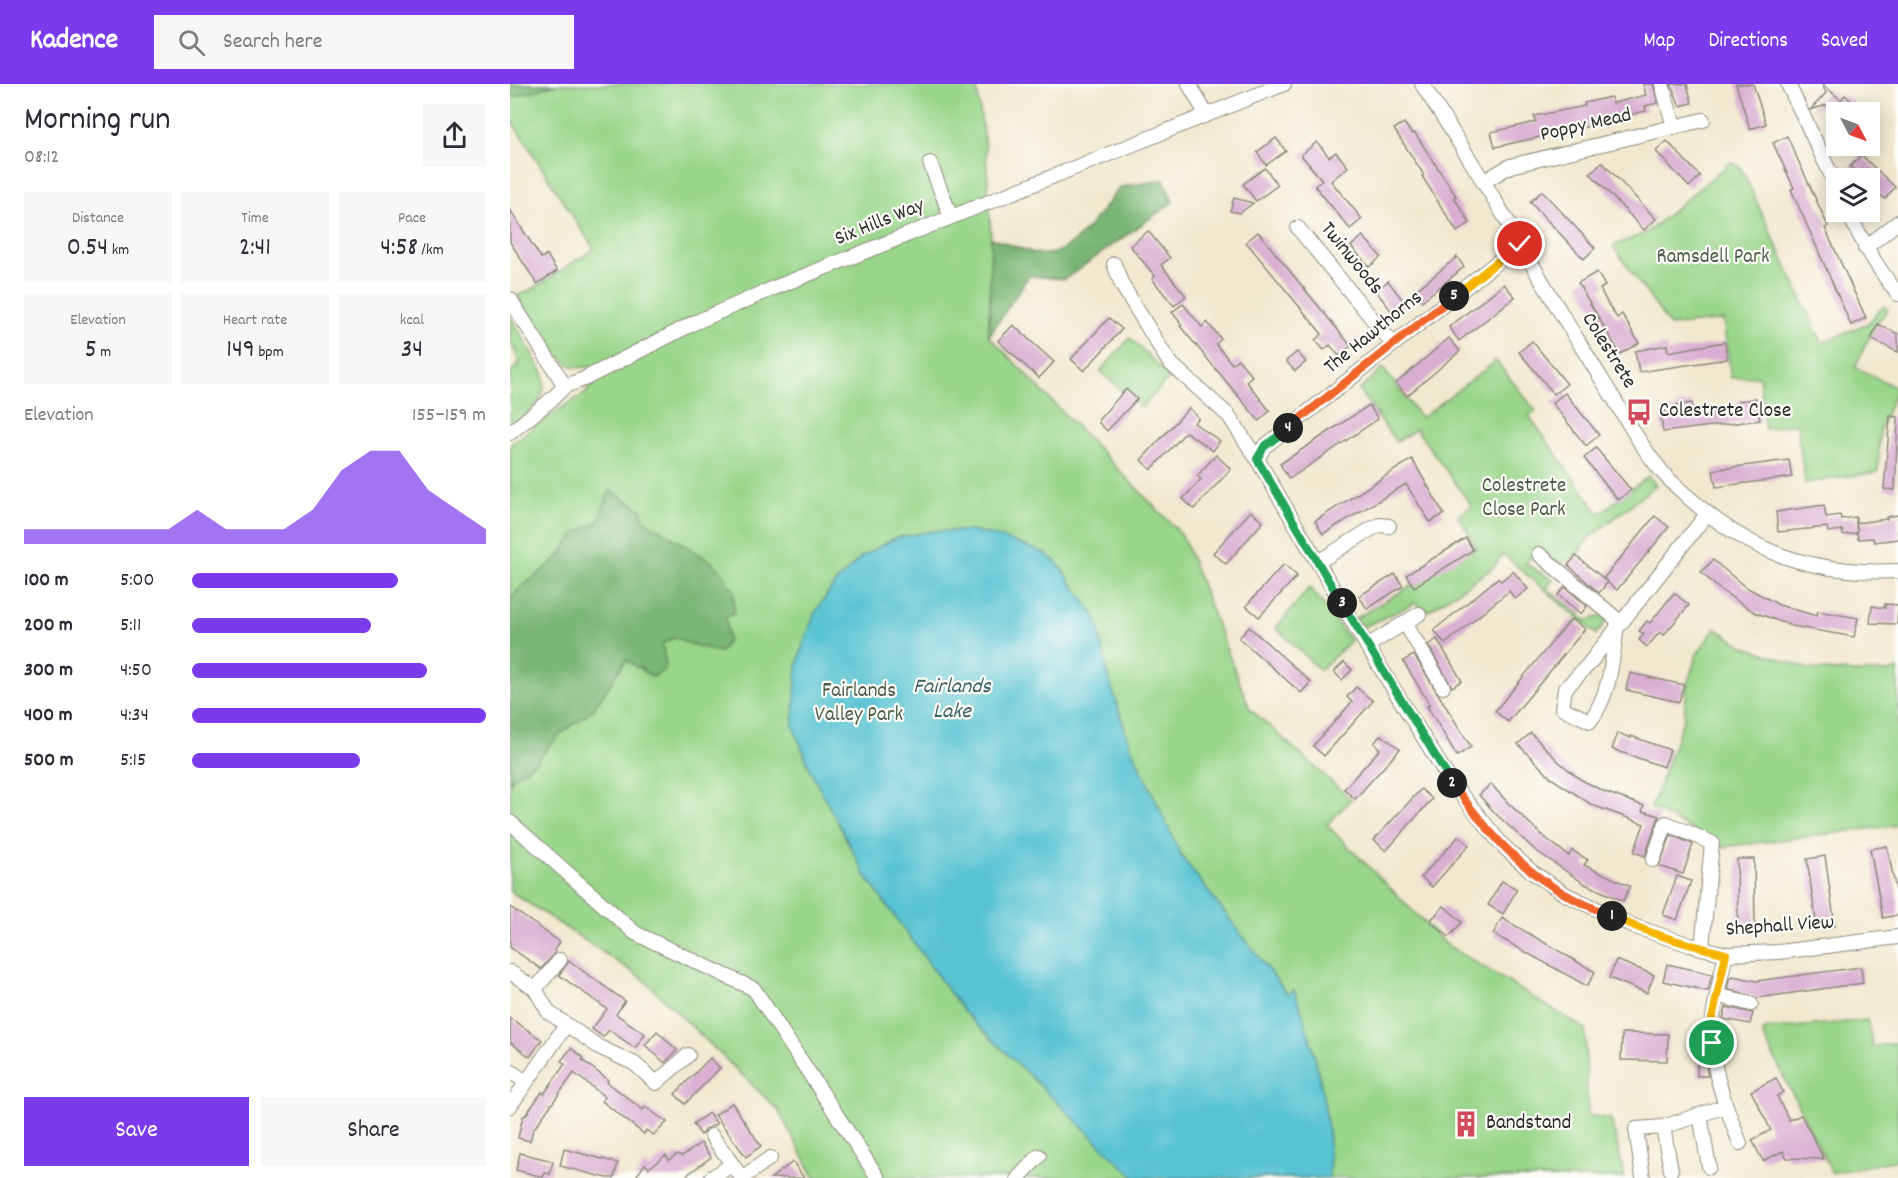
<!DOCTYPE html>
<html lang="en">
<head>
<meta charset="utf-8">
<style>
	:root { --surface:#fff; --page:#f7f7f7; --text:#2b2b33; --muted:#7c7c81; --accent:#7c3aed }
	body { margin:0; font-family:Dekko,sans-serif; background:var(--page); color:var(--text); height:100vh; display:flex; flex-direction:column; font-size:22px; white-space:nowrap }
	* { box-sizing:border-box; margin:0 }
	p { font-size:20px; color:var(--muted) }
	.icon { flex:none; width:33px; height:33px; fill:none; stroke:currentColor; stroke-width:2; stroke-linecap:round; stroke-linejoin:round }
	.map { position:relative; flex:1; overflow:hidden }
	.details { display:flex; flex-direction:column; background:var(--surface); width:510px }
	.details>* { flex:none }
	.needle { width:39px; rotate:131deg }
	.tools { position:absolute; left:1316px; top:18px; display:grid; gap:12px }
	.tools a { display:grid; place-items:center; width:54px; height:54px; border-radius:0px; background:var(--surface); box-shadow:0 3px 15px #0003; font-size:30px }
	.pin { position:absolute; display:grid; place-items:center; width:51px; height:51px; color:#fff; margin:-26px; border:3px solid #fff; border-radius:50%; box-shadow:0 2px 6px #0007 }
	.km { position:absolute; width:30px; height:30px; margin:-15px; border-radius:50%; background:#222; color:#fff; font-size:16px; line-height:30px; text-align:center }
	.round { display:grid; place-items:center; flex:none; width:63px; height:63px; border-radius:0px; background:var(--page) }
	.overview { display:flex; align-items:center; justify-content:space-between; height:102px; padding:0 24px }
	h1 { font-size:33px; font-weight:600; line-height:45px }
	.metrics { display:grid; grid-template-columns:repeat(3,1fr); gap:9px; height:102px; padding:6px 24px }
	.metrics div { display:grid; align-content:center; border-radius:0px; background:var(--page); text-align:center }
	.metrics b { font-size:26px; font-weight:600 }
	.metrics small { font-size:16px; font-weight:400 }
	.metrics p { font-size:16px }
	.chart { height:168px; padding:12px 24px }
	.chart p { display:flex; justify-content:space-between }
	.chart svg { width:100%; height:108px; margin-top:6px; fill:var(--accent); opacity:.7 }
	.action { display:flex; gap:12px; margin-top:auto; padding:12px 24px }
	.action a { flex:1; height:69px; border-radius:0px; background:var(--accent); color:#fff; font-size:24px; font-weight:600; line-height:69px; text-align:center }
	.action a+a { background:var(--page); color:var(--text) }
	ul { padding:0 24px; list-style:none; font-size:20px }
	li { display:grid; grid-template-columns:96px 72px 1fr; align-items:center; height:45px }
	li i { height:15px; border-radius:8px; background:var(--accent) }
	header { display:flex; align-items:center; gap:36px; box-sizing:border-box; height:84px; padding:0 30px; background:var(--accent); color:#fff }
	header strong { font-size:28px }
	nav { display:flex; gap:33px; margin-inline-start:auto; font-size:21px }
	.search { width:420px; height:54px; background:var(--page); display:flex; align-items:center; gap:15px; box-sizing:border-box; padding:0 21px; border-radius:0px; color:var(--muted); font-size:22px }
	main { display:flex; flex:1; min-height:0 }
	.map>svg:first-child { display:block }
</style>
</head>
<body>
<header>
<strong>Kadence</strong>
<div class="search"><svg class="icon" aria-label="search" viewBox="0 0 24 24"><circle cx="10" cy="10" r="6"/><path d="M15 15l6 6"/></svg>Search here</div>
<nav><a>Map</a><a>Directions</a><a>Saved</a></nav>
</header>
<main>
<section class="details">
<div class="overview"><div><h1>Morning run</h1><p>08:12</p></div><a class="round"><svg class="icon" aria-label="share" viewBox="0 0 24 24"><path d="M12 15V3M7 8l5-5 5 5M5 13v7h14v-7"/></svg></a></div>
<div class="metrics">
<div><p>Distance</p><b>0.54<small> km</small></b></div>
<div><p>Time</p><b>2:41</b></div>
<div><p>Pace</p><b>4:58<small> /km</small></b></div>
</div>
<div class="metrics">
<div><p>Elevation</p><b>5<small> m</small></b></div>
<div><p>Heart rate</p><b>149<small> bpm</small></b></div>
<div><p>kcal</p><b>34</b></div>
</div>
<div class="chart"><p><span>Elevation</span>155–159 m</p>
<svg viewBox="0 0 160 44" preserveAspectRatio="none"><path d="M0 44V38L10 38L20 38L30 38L40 38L50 38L60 30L70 38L80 38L90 38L100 30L110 14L120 6L130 6L140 22L150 30L160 38V44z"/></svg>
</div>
<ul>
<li><b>100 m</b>5:00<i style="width:70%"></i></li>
<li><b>200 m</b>5:11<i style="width:61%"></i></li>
<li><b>300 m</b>4:50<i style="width:80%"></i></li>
<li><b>400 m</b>4:34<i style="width:100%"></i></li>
<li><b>500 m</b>5:15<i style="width:57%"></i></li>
</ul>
<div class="action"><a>Save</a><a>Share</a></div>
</section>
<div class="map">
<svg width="1388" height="1094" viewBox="0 0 1388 1094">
	<rect width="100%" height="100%" fill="#fdfcf7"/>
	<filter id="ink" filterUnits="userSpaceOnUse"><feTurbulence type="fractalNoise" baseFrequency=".0167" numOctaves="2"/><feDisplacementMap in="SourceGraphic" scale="12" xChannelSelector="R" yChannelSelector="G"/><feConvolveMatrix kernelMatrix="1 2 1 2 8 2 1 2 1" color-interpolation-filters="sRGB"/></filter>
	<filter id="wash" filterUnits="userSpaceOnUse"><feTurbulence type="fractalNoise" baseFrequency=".008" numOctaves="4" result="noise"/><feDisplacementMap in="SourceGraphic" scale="24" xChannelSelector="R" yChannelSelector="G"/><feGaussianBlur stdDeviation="1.35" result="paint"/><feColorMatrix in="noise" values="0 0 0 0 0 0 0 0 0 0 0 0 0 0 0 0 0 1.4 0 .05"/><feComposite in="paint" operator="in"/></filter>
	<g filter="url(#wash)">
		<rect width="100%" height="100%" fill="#f1e8cf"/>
		<g fill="#99d58a" stroke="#62805a" stroke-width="1.5">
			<path d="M0,0H466L476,68L481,154L479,252L672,451L740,625L841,715L817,741L937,861L1075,945L1078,1031L1101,1035L1115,1094H305L268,1026L132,894L0,807V361L28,339L77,308L81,283C73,283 65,285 58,280C41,267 20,231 6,212L21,206L84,165L0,34Z"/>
			<path d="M1221,78L1231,84L1312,259L1358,239L1374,222L1378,226L1365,241L1345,283L1387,304L1370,345L1368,388L1295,399L1287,340L1255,345L1249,292L1221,294L1213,236L1160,242L1103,162L1137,148Z"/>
			<path d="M0,231L33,289C40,317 20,326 0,342V289L10,279L0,256Z"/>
			<path d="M620,254L660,293L631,324L590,287Z"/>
			<path d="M986,277L1026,327L1019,332L1089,430L1138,392L1146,401L1078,455L1067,471L1049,480L1030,465L1015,479L1043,496L1037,504L1077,537L1092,531L1097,537L1086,550L993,470L983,484L918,527L906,519L853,543L846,534L967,463L948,432L962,422L906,345L886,358L849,306L873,284L911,334Z"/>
			<path d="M800,503L841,557L810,586L766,544Z"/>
			<path d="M1205,544L1233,562L1299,585L1344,588H1377L1388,586V741L1214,763L1141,724L1174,634L1177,600L1187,570Z"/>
			<path d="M1357,936L1363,963L1388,959V1076L1322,1089L1253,951V946Z"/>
		</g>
		<g fill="#7ab676" stroke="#527050" stroke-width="1.5">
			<path d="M0,0H47L0,14Z"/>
			<path d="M654,96L663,118L555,195L519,192L479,252L481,154C497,159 514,167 530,170C563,174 592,125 610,103Z"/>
			<path d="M100,406L132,426L133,434L142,442L156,449L202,478L214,490L217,499L224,506V528L216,533L218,557L210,568L177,559L165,553L152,560L156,581L153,587L143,593L116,576L83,626L49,651L25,679L4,693L0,698V516L7,507L50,472L65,449L88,438Z"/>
		</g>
		<path fill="#58c3d2" stroke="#42777e" stroke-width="1.5" d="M423,447H462L490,453L535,469L549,481L587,535L597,588L619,659L672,773L777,910L784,906C804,957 823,1039 819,1094H625L454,928L357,794L302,690L283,642L287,582L293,561L305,528L325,499L351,473L385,454Z"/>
		<g id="blocks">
			<g fill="#d9aed2">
				<path d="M1133,0H1143L1148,19L1135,22L1136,27L1106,34L1107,36L985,63L981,48L1026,38L1024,32L1075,22L1074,19L1101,13L1103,19L1136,11Z"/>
				<path d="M1161,0H1177L1182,19L1170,22Z"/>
				<path d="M1226,0H1243L1256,40L1240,45Z"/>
				<path d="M1312,0L1331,16L1335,11L1347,22L1343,27L1344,28H1319L1322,25L1320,20L1300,26L1316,9Z"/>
				<path d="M894,39L902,50L905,49L946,112L944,113L960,139L947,148L912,92L914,91L884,45Z"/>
				<path d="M1277,52L1318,142L1315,144L1356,234L1341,241L1281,105L1284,104L1263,59Z"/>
				<path d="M766,54L776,67L756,81L747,68Z"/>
				<path d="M1157,57L1190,92L1179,103L1146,67Z"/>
				<path d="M807,58L819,73L826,68L838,83L821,97L852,135L840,145L805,102L812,96L791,71Z"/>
				<path d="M1351,71L1385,103L1375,115L1359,100V94H1353L1340,83Z"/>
				<path d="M1092,78L1146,135L1134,146L1080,89Z"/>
				<path d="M755,84L768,101L746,117L733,100Z"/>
				<path d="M1032,107L1085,164L1074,175L1020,118Z"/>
				<path d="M724,114L743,119L730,129L720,127Z"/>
				<path d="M0,126L31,174L37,171L47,187L27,200L0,158Z"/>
				<path d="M638,147L660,174L651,181L676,212L664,222L642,195L645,192L620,162Z"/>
				<path d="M748,148L841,262L829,272L820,261L814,266L805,256L812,250L736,158Z"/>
				<path d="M853,152L871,173L859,183L841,162Z"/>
				<path d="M947,173L954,183L912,217L905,207Z"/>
				<path d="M1087,188L1095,202L1090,205L1098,220L1107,234L1112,230L1129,259L1110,270L1068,199Z"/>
				<path d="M878,197L895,219L883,229L866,207Z"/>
				<path d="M994,200L1005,213L949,257L939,243Z"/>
				<path d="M673,220L692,243L697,238L711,255L706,260L722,280L728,275L742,292L736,297L760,327L749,337L670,242L672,241L662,228Z"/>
				<path d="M599,234L612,245L574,287L561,275Z"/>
				<path d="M1368,240L1388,250V268L1361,255Z"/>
				<path d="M503,241L544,278L529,294L488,257Z"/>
				<path d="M939,254L950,267L897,312L886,299Z"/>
				<path d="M1022,257L1057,300L1044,310L1009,268Z"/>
				<path d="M1215,258L1217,275L1129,288L1125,267L1157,261L1158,268Z"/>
				<path d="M787,268L796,278L785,287L776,277Z"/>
				<path d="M616,305L627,315L597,347L589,339V335Z"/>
				<path d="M1055,309L1089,351L1076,362L1042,319Z"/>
				<path d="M1246,314L1250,336L1153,348L1151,334L1154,333L1153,327L1167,325V321L1182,319L1184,328L1229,322L1228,317Z"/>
				<path d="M859,321L868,335L779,395L770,380Z"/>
				<path d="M679,324L689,334L684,339L710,357L703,367L676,348L641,386L631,376Z"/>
				<path d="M1380,332L1388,333L1385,406L1374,405Z"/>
				<path d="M1086,364L1121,406L1108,416L1074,374Z"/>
				<path d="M706,371L721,385L684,425L673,415L691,395L687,392Z"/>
				<path d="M902,375L934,430L920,438L896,400L813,450L805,437Z"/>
				<path d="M1279,376L1282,393L1206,403L1203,386Z"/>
				<path d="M1314,421L1316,433L1330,431L1331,435L1346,433L1347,449L1333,451L1332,446L1318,448L1317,443L1268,448L1266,428Z"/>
				<path d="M741,427L753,438L716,480L703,469Z"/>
				<path d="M1388,431V455L1364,458L1363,454L1348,455L1346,439L1377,435L1376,433Z"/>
				<path d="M1145,432L1159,443L1107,506L1093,495Z"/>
				<path d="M956,454L963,466L904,503L896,491Z"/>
				<path d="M1066,472L1098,498L1089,509L1058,481Z"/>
				<path d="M1203,476L1234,502L1269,521L1307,532L1308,527L1348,534L1344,553L1282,542L1244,528L1208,504L1191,488Z"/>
				<path d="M774,480L787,492L749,533L736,522Z"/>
				<path d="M1003,487L1018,505L1005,515L999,507L935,560L924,546L988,494L991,497Z"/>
				<path d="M885,490L893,502L857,525L849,512Z"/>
				<path d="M1055,503L1077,522L1071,530L1048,511Z"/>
				<path d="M1164,509L1179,521L1154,551L1150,548L1137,563L1129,556L1134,550L1129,547L1137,537L1140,539Z"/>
				<path d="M1375,520L1388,521L1387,540L1360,539L1362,522L1375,524Z"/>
				<path d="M1062,534L1075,545L998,638L985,627Z"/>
				<path d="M739,543L801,598L791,609L729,554Z"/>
				<path d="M927,555L952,597L942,603L918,561Z"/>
				<path d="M904,571L961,663L947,672L917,622L920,621L893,577Z"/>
				<path d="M834,578L842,586L832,596L824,588Z"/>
				<path d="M1120,589L1174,601L1169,618L1116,606Z"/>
				<path d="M846,603L863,617L814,672L803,662L842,618L837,613Z"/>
				<path d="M1021,649L1049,678L1070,695L1095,708L1134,722L1132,727L1149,732L1135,772L1124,768L1134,740L1082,721L1041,694L1008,660Z"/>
				<path d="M1108,649L1121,654V652L1160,666L1154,683L1102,665Z"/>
				<path d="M871,651L890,665L845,715L834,705L870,665L864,659Z"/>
				<path d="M981,700L998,719L1033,752L1059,772L1062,766L1078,776L1074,781L1120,802L1113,817L1075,800L1025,766L987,731L969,711Z"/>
				<path d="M911,705L922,715L876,767L864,756Z"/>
				<path d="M1161,751L1183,760L1173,790L1149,782Z"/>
				<path d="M949,752L959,761L922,803L911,793Z"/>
				<path d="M1377,762L1388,817V831L1373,834L1360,765Z"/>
				<path d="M1315,772L1325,842L1307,844L1297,775Z"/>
				<path d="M1227,775H1244L1245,845H1228Z"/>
				<path d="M1167,792L1181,797L1167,836L1153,831Z"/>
				<path d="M992,797L1007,805L993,830L978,821Z"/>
				<path d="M934,822L952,838L939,853L920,837Z"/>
				<path d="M0,823L50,858L44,867L46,868L31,885L0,863Z"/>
				<path d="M992,834L1085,888L1077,902L983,850Z"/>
				<path d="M1106,876L1144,891L1137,909L1099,894Z"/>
				<path d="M59,877L115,917L106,930L135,950L125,964L99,946L93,953L82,945L97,925L49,891Z"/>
				<path d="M1157,880L1202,890L1198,907L1153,897Z"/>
				<path d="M1351,883L1353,899L1247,914L1217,904L1220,893L1223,894V892L1246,897Z"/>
				<path d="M1216,923L1243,929L1240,940L1213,935Z"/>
				<path d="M0,934L32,956L20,973L0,958Z"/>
				<path d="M147,947L167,966L155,979L135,961Z"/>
				<path d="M1112,949L1158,950L1157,977L1111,976Z"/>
				<path d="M61,964L73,974L72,976L98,996L97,998L133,1026L135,1023L157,1038L144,1051L136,1046L134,1050L92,1017L95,1013L64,989L23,1046L20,1057L8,1054L13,1032H15L32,1008L34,1010L55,980L51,977Z"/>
				<path d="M200,974L210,984L175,1020L165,1010Z"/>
				<path d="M1187,980H1196L1198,992H1187Z"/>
				<path d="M1266,994L1273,1008L1267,1012L1279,1036L1291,1031L1314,1075L1277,1074L1273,1067L1253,1077L1242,1056L1261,1046L1241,1007Z"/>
				<path d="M222,1019L251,1062L236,1073L205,1031Z"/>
				<path d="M955,1027L965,1039L964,1043L958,1052L949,1044L948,1036Z"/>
				<path d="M199,1029L207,1040L196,1045L191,1051L183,1040Z"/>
				<path d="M191,1059L201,1073L173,1094H125L135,1080L139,1084L156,1071L159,1076L167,1070L172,1072Z"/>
				<path d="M54,1065L108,1079L104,1094H97L50,1082Z"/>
				<path d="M10,1069L43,1077L40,1090L35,1089L33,1093L6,1086Z"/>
				<path d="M283,1078L294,1094H261Z"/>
			</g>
		</g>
	</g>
	<g filter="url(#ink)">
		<use href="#blocks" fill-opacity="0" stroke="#8e8a7d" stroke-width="1.5"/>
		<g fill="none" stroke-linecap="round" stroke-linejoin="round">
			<g stroke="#8e8a7d" stroke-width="16">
				<g id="minor">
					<path d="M679,0L696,30"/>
					<path d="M912,0C946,54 981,107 1012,163C1040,212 1069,259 1099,307C1116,334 1132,365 1154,390C1161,398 1169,405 1177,412C1239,469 1304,491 1388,487"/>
					<path d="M1152,0L1164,43"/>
					<path d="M1278,0L1326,101"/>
					<path d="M420,79L441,133"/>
					<path d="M973,98L1000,82L1193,36"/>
					<path d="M1338,128C1352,158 1367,184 1388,210"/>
					<path d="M788,144L883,260"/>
					<path d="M1355,164L1388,138"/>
					<path d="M604,180L612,201L659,278L719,332L747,375L857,562L941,698L993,762L1022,788L1055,810L1123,842L1180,861L1216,870L1269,868L1388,853"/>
					<path d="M0,215L55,302"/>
					<path d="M0,349L42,315L55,302L74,295L186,238L264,204L774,0"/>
					<path d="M747,375L754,363L1010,160"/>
					<path d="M1029,470L1110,538"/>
					<path d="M808,478L861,445L870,441L879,442"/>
					<path d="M895,539L933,603"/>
					<path d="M1107,542C1102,575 1101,610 1080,637L1052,624L1055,605L1078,581L1197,430"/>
					<path d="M857,562L909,530"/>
					<path d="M0,738L125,849L244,905L368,1094"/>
					<path d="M1143,776L1156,739L1202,759L1192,864"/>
					<path d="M1216,870C1211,891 1206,912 1203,934C1197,977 1215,1020 1230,1059"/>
					<path d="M0,888L25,905L39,929L44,932L89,963L125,980L146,999L178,971"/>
					<path d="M25,905L50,876"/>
					<path d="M1207,911L1241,920"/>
					<path d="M0,987L16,998"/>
					<path d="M0,1022L56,941"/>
					<path d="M1190,1031L1199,1083"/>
					<path d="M1153,1043L1161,1086"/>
					<path d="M202,1052L232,1094"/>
					<path d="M201,1094L222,1081"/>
					<path d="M232,1094L260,1074"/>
					<path d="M508,1094L529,1072"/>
					<path d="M1133,1094L1126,1045L1153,1043L1216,1022"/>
				</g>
			</g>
			<use href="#minor" stroke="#fff" stroke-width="14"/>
		</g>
	</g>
	<g fill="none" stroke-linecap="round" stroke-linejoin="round" filter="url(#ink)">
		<g stroke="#fff" stroke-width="12">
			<path id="split-1" d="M1102,832C1138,850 1177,860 1216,870L1202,935V959"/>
		</g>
		<g stroke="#fff" stroke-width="12">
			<path id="split-2" d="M942,699C973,742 1008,784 1055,810C1070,819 1086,825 1102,832"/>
		</g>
		<g stroke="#fff" stroke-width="12">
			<path id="split-3" d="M832,519L942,699"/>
		</g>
		<g stroke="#fff" stroke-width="12">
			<path id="split-4" d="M778,344L754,363L747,375L832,519"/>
		</g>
		<g stroke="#fff" stroke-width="12">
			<path id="split-5" d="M778,344L944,212"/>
		</g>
		<g stroke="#fff" stroke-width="12">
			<path id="split-6" d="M944,212L1010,160"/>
		</g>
		<use href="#split-1" stroke="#f5b400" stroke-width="8"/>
		<use href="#split-2" stroke="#f0652b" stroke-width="8"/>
		<use href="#split-3" stroke="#22a559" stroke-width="8"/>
		<use href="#split-4" stroke="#22a559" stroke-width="8"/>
		<use href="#split-5" stroke="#f0652b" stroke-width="8"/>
		<use href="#split-6" stroke="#f5b400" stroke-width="8"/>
	</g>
	<defs>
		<g id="bus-bare" transform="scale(2.07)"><path d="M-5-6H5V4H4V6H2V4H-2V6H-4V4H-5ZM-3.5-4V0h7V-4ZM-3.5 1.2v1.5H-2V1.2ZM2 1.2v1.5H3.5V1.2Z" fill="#d1495b" stroke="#fdfcf7" stroke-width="2.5" paint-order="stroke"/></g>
		<g id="building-bare" transform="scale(2.07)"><path d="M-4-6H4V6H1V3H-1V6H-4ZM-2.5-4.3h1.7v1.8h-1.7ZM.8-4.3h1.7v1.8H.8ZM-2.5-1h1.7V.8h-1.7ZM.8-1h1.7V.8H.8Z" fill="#d1495b" stroke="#fdfcf7" stroke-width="2.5" paint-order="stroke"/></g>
	</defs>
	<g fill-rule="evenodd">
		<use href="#bus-bare" x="1129" y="328"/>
		<use href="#building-bare" x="956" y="1040"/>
	</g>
	<g text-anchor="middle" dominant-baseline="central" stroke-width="4.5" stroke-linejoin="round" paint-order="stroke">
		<g font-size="21" fill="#2b2b2b" stroke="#fdfcf7">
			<text transform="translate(1076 42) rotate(-13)">Poppy Mead</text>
			<text transform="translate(370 139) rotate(-22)">Six Hills Way</text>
			<text transform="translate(841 175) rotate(51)">Twinwoods</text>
			<text transform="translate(864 249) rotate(-39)">The Hawthorns</text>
			<text transform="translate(1098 267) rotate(58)">Colestrete</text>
			<text transform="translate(1270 843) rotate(-4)">Shephall View</text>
		</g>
		<g font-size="21" fill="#4c5e48" stroke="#fdfcf7">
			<text x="1203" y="174">Ramsdell Park</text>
			<text x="1014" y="403">Colestrete<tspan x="1014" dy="24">Close Park</tspan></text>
			<text x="349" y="608">Fairlands<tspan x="349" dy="24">Valley Park</tspan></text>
		</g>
		<g font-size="21" fill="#2b2b2b" stroke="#fdfcf7" text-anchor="start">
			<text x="1149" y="328">Colestrete Close</text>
			<text x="976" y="1040">Bandstand</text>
		</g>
		<g font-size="22" font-style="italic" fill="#3b6065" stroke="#fdfcf7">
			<text x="442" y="603">Fairlands<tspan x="442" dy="25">Lake</tspan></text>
		</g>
	</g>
</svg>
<div class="tools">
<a><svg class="needle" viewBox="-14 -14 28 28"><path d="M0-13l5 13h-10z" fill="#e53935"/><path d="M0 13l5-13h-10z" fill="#7c7c81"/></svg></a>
<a><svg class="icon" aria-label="layers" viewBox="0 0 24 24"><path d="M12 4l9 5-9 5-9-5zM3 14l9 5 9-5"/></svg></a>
</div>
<div class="pin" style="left:1202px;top:959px;background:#1e9e55"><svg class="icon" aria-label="arrive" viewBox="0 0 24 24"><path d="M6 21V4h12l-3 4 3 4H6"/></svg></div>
<div class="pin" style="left:1010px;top:160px;background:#d93025"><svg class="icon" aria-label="check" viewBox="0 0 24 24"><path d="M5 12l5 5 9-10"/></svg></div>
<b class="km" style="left:1102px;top:832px">1</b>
<b class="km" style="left:942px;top:699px">2</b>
<b class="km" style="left:832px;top:519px">3</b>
<b class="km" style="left:778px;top:344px">4</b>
<b class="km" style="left:944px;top:212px">5</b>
</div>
</main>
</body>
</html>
